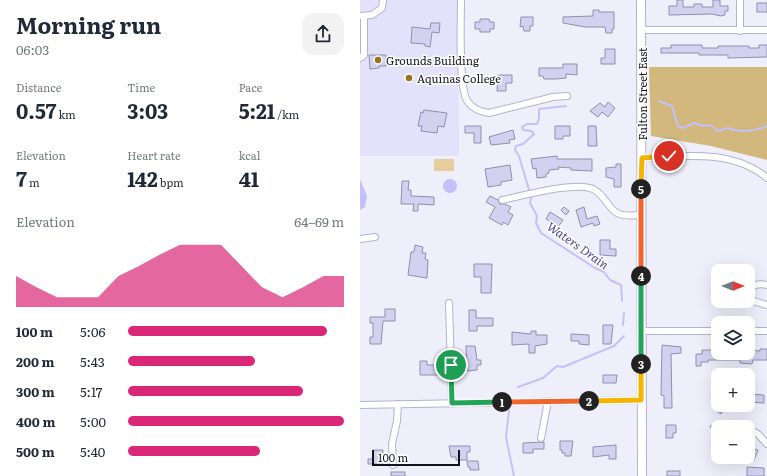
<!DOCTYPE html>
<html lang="en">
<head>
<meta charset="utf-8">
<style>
	:root { --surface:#fff; --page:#f2f2f3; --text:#1f2937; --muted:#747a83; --accent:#db2777 }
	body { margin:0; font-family:Literata,serif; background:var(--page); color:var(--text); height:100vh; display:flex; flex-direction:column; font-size:15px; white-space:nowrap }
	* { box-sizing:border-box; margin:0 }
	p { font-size:13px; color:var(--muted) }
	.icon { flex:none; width:22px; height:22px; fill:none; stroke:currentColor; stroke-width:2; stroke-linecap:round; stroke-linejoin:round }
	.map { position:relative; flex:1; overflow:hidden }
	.panel { display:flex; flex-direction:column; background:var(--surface); width:360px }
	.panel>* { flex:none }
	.needle { width:26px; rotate:90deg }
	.tools { position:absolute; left:351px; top:264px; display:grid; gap:8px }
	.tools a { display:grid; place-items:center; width:44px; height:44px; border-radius:8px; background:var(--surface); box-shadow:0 4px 16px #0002; font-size:20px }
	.scale { position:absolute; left:12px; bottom:10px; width:88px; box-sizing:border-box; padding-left:4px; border:2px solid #13131d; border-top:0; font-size:11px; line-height:14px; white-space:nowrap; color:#13131d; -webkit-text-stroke:3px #fefefe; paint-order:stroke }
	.pin { position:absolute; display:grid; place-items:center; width:34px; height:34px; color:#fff; margin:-17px; border:2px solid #fff; border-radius:50%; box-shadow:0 1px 4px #0007 }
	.km { position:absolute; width:20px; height:20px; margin:-10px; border-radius:50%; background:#222; color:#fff; font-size:11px; line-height:20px; text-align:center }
	.round { display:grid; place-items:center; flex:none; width:42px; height:42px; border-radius:12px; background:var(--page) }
	.overview { display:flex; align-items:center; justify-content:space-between; height:68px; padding:0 16px }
	h1 { font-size:22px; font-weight:700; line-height:30px }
	.metrics { display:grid; grid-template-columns:repeat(3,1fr); gap:6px; height:68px; padding:4px 16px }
	.metrics div { display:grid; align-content:center }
	.metrics b { font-size:20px; font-weight:700 }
	.metrics small { font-size:11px; font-weight:400 }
	.metrics p { font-size:11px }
	.chart { height:112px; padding:8px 16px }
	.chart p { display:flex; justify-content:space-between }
	.chart svg { width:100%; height:72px; margin-top:4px; fill:var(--accent); opacity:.7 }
	ul { padding:0 16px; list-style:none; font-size:13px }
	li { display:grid; grid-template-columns:64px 48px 1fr; align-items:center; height:30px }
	li i { height:10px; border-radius:5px; background:var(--accent) }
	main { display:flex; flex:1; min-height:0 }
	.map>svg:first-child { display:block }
</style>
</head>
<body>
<main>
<section class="panel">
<div class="overview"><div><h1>Morning run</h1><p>06:03</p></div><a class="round"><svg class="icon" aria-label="share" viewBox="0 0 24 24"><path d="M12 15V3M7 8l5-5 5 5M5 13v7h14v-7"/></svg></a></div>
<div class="metrics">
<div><p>Distance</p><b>0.57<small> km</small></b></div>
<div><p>Time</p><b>3:03</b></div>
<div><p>Pace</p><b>5:21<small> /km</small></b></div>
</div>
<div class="metrics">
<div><p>Elevation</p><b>7<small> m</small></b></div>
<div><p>Heart rate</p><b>142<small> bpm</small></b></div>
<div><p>kcal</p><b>41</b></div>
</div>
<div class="chart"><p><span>Elevation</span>64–69 m</p>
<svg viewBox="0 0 160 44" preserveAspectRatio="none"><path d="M0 44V25L10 32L20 38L30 38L40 38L50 25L60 19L70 12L80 6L90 6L100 6L110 19L120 32L130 38L140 32L150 25L160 25V44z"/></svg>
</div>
<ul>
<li><b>100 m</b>5:06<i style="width:92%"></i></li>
<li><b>200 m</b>5:43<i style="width:59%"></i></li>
<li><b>300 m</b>5:17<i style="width:81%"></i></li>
<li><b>400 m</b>5:00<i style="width:100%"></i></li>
<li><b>500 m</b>5:40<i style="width:61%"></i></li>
</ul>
</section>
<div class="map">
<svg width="407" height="476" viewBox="0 0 407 476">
	<rect width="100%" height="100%" fill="#efeffc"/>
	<path fill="#e2e2fa" d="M0,0H98L99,156H0Z"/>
	<rect fill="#e5cd9c" x="74" y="159" width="20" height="12"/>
	<path fill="#d3b87e" d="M289,67H407V160L351,146L291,136Z"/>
	<g fill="#c3c1fb">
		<path d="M0,179L7,196L5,207L0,210Z"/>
		<circle cx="90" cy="186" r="7"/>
	</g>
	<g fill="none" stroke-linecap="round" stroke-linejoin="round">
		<g stroke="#c3c1fb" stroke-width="2">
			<path d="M299,101L312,106L318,126L323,128L334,123L343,126L350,125L358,131L368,128C379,133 396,131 407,126"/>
			<path d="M169,190L159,156L155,150L156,146L163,144L174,134L171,131L163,130L162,127L167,124H177L179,118V109L206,106"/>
			<path d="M171,198L170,203L177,216L176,223L181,233L235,268L244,272L250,280L261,285L262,301"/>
			<path d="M263,325L264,313"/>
			<path d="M158,387L183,378L197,366L203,367L254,346L264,336"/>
			<path d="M149,410L146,437L154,476"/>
		</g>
	</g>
	<g fill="#d2d1f0" stroke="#908fac">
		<path d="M317,0H323V7H334V4H342V7H353V0H360V6H368V11H365V15L361,16L352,14L309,15V6H317Z"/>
		<rect x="397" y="3" width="10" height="9"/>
		<path d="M233,10H239V12H254V29H252V33H246L245,27H225L203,23V17L233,16Z"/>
		<path d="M161,17H173V26H170V31H164L163,26L160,27Z"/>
		<path d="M120,19H129L130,22H134V29H130V32H120V29H115V22H120Z"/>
		<path d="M71,23H80L79,33L72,32L70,47L65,46V44L51,43L52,27L70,29Z"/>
		<path d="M311,45H342V48H358V46H389V48H399V45H407V57L368,58V55H339V53H301V48H311Z"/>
		<path d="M245,49H255V64H241V58H245Z"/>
		<path d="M9,55H26V66H19V68L10,69Z"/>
		<path d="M203,64H217V75L206,74V78L196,79H184L183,76H179V68H203Z"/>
		<path d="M138,75H152V83H146V91H137Z"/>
		<path d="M248,102L255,108L248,117L242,112L238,117L230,111L240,103L245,107Z"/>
		<path d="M64,110L87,113L84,127L78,126L77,133L61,131L62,126H58L61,112L63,113Z"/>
		<path d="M105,126H121V143H114V133H105Z"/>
		<path d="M195,126H210V136H203V139H195Z"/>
		<path d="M228,126H236L237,146H228Z"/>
		<path d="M153,130L155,139L149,140L150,143L131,145L129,137Z"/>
		<path d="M197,156V159H232V171L211,170V168L198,167L199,169L189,170V173L186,174V177L177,178L176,168L173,169L171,159Z"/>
		<path d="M256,164H261V187H254V179L246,177V168L256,167Z"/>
		<path d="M150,165L152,180L141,182V185L128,187L125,169Z"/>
		<path d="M42,181H49L48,190H51V196L74,197V205L58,204V211H53L54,204H41Z"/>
		<path d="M130,196L138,200L140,204H145L151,207L148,212L153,215L148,225L143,222L142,225L129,218L135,207L126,202Z"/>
		<path d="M204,207L209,211L206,215L201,210Z"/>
		<path d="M224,207L227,219L237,216L240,224L234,226L233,223L221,227L216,210Z"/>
		<path d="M190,212L203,220L198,227L186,219Z"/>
		<path d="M240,240H250V249H256V256L240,255Z"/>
		<path d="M55,245L63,247L62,253H66L65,259L68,260L67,278L48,275L51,252H54Z"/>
		<path d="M114,264H132L131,293H121V277H114Z"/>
		<path d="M25,309H35V321H23L21,344H10V337H13V323H10V317H25Z"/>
		<path d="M109,310H116V318H133V326H117V331H109Z"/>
		<path d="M243,325H253L251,344H243Z"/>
		<path d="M171,331H176V335H187V344L175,346V353H169V344L152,345V332L171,334Z"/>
		<path d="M211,334L229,335V345L219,344V341H211Z"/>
		<path d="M302,345L321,347V353L311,354L312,408H304V396L301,395Z"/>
		<path d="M106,346H115L117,360H121V365H117V370L107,371Z"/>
		<path d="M400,349H407V360H393L392,364L380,363V360H348V362H341V366H336V354H342V350H358V353H388V350L400,351Z"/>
		<path d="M60,361H67V365H83V375H60Z"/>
		<path d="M243,375H257L256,383H243Z"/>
		<path d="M388,394L404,395V403L388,402Z"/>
		<path d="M357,405H374L371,411L365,408L361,414L355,410Z"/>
		<path d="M358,422V443L350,426Z"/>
		<path d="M306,425H316V433H313V438H306Z"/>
		<path d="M200,441H213L211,456H205V453H202V450H200Z"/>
		<path d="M184,442V449H173V453H163V443Z"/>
		<path d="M256,445V459H249V455L233,457V447Z"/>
		<path d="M89,446H110V452H107V460H96V457H91Z"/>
		<path d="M388,447L398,450L394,460L388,458Z"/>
		<path d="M13,450H23V464H8V459H13Z"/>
		<path d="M107,461H118L119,470H110V467H108Z"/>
		<path d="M387,467L404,468V476H387Z"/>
		<rect x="307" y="471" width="13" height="5"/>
		<rect x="31" y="472" width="14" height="4"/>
	</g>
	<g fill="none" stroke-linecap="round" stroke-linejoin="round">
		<g stroke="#b3b2d1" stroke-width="8">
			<g id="minor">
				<path d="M101,0C101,19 98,90 108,102C113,109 122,112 129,113L193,97L207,96"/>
				<path d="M380,0V31"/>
				<path d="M0,16L12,15L22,8L23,0"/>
				<path d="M282,30H407"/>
				<path d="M0,58L4,55V16"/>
				<path d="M282,158C323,156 373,149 407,178"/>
				<path d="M142,200C162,196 215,181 233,189C245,195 247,207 257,213C263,217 274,215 281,215"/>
				<path d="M0,239L15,237"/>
				<path d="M407,285C394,282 385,288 393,301L407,305"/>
				<path d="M89,303L92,403"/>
				<path d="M281,331H358"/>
				<path d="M388,331H407"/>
				<path d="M0,405L281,400"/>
				<path d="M389,429L398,434L407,444"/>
				<path d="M181,438L188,401"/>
				<path d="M33,465L32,444L37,421L38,404"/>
			</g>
		</g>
		<g stroke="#b3b2d1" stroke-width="10">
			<path id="major" d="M281,0L282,476"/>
		</g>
		<use href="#minor" stroke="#fff" stroke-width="6"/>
		<use href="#major" stroke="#fff" stroke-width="8"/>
	</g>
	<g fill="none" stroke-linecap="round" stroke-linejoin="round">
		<g stroke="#fff" stroke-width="8">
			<path id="split-1" d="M91,365L92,403L142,402"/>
		</g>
		<g stroke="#fff" stroke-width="8">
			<path id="split-2" d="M142,402L229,401"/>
		</g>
		<g stroke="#fff" stroke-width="8">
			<path id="split-3" d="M229,401L281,400V364"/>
		</g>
		<g stroke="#fff" stroke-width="8">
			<path id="split-4" d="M281,276V364"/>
		</g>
		<g stroke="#fff" stroke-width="8">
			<path id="split-5" d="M281,276V189"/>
		</g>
		<g stroke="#fff" stroke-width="8">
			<path id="split-6" d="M281,189L282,158L309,156"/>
		</g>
		<use href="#split-1" stroke="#22a559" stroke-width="5"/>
		<use href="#split-2" stroke="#f0652b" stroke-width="5"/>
		<use href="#split-3" stroke="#f5b400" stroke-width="5"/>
		<use href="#split-4" stroke="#22a559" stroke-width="5"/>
		<use href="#split-5" stroke="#f0652b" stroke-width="5"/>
		<use href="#split-6" stroke="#f5b400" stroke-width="5"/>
	</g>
	<g fill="#97741d" stroke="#fefefe" stroke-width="1.5">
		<circle cx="18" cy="60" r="4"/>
		<circle cx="49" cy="78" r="4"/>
	</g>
	<g text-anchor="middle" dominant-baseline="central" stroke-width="3" stroke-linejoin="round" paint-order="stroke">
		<g font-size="11" fill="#13131d" stroke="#fefefe" text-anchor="start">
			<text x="26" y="60">Grounds Building</text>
			<text x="57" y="78">Aquinas College</text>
		</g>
		<g font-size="11" fill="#13131d" stroke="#fefefe">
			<text transform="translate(282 94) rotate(-90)">Fulton Street East</text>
		</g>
		<g font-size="12" font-style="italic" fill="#50488e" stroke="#fefefe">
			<text transform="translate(218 245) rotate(35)">Waters Drain</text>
		</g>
	</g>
</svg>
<div class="tools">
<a><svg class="needle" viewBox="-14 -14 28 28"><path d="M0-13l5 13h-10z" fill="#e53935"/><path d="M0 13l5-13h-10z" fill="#747a83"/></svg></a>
<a><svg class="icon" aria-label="layers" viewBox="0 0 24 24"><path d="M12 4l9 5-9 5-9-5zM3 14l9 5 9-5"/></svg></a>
<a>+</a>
<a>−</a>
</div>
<div class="scale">100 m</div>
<div class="pin" style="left:91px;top:365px;background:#1e9e55"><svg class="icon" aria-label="arrive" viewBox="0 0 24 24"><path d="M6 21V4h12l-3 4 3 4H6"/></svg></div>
<div class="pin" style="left:309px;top:156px;background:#d93025"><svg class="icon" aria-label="check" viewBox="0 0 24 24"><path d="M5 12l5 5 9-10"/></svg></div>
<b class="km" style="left:142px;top:402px">1</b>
<b class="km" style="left:229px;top:401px">2</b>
<b class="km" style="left:281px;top:364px">3</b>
<b class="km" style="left:281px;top:276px">4</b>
<b class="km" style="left:281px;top:189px">5</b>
</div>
</main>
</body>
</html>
